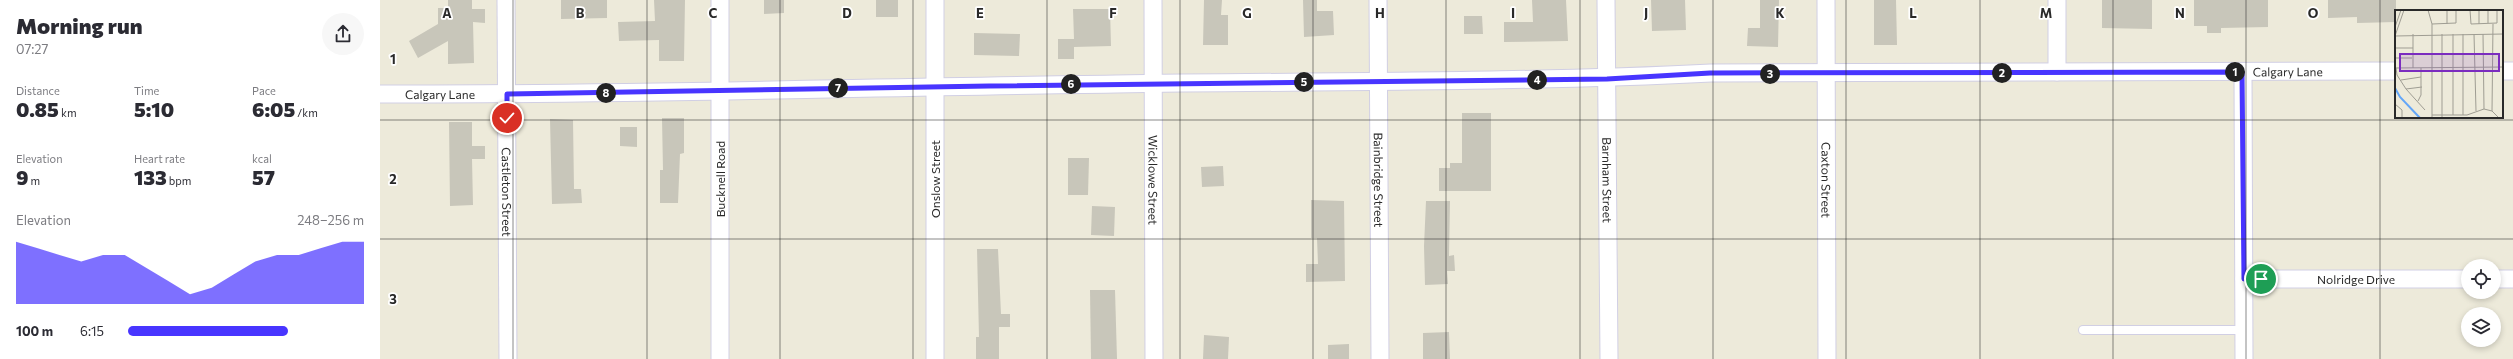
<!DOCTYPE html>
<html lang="en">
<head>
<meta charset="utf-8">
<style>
	:root { --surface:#fff; --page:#f7f7f7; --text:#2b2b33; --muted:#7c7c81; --accent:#4835ff }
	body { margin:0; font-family:Commissioner,sans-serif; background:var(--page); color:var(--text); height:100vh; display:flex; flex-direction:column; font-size:15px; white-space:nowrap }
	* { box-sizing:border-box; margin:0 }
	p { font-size:13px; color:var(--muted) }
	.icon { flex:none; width:22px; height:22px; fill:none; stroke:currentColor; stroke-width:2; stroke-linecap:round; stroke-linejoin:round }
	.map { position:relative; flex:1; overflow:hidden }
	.panel { display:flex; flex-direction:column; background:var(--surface); width:380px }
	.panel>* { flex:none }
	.buttons { position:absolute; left:2081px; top:259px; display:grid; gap:8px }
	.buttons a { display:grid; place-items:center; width:40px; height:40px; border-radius:50%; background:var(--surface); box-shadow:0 2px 6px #0003; font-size:20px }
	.pin { position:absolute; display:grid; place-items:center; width:34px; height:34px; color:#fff; margin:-17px; border:2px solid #fff; border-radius:50%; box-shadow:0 1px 4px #0007 }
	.km { position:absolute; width:20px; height:20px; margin:-10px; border-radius:50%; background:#222; color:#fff; font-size:11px; line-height:20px; text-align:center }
	.round { display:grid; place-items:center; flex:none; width:42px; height:42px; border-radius:21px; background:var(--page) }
	.head { display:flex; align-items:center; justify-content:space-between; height:68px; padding:0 16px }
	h1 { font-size:22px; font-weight:800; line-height:30px }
	.figures { display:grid; grid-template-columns:repeat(3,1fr); gap:6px; height:68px; padding:4px 16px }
	.figures div { display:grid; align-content:center }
	.figures b { font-size:20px; font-weight:800 }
	.figures small { font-size:11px; font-weight:400 }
	.figures p { font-size:11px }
	.chart { height:112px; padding:8px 16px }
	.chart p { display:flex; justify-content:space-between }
	.chart svg { width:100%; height:72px; margin-top:4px; fill:var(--accent); opacity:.7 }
	ul { padding:0 16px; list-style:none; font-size:13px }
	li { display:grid; grid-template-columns:64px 48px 1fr; align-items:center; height:30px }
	li i { height:10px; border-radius:5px; background:var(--accent) }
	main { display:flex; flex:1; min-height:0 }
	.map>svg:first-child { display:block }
</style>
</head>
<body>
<main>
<section class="panel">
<div class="head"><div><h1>Morning run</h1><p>07:27</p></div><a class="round"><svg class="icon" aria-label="share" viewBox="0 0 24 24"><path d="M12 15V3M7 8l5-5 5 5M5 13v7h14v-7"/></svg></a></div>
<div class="figures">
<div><p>Distance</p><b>0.85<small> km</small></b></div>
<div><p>Time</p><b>5:10</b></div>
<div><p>Pace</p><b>6:05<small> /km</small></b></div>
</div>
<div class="figures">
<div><p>Elevation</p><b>9<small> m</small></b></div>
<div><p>Heart rate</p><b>133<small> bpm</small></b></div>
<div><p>kcal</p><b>57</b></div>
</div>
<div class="chart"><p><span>Elevation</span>248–256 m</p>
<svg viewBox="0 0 160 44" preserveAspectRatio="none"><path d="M0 44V6L10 10L20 14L30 18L40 14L50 14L60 22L70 30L80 38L90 34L100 26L110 18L120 14L130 14L140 10L150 6L160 6V44z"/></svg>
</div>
<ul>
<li><b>100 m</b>6:15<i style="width:68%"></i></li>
</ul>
</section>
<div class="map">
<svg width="2133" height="359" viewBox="0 0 2133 359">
	<rect width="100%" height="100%" fill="#edeada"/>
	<g fill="#c8c6ba">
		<path d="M68,0H92V9H105V23L93,22L94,63L68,64V41L38,58L29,41L58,24V8H68Z"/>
		<path d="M181,0H227V18L181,19Z"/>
		<path d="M274,0H305L304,61H279V40L239,41L238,22L275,21Z"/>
		<path d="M384,0H404V13L384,14Z"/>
		<rect x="496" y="0" width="22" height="17"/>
		<path d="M824,0H842L841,15H848V45H823Z"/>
		<path d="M923,0H937V11H953L954,35L924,37Z"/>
		<path d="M1152,0H1186L1188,41L1124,42V22H1153Z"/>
		<path d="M1271,0H1305L1306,30L1272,31Z"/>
		<path d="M1380,0H1399L1398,47L1367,46L1368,28H1380Z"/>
		<path d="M1494,0H1516L1517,45H1494Z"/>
		<path d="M1722,0H1772V29L1722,28Z"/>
		<path d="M1814,0H1888V27L1841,28V33H1827V26H1814Z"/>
		<path d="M1948,0H2016V22L1977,23V17L1948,18Z"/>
		<path d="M693,9H730L731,46L694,47V59H678V39H694Z"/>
		<path d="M1084,16H1102L1103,34H1084Z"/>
		<path d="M594,33L640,34L639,56L594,55Z"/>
		<path d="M1082,113H1111V191H1059V168H1070V163H1082Z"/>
		<path d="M282,118H304V153L300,154L298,203H280V170H283Z"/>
		<path d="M170,119L193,120L194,189H201L202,203L172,204Z"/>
		<path d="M69,122H92V146H105V159H92L93,205L70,206Z"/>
		<path d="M240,127H257V147L240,146Z"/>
		<path d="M688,158H709L708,195H688Z"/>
		<path d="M843,166L844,186L822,187L821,167Z"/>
		<path d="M931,200L964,201L965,281L926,282V264H938L937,238H931Z"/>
		<path d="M1046,201H1070L1069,256L1074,255L1075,271H1067L1068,284L1045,285L1044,246Z"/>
		<path d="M712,206L735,207L734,236L711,235Z"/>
		<path d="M597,249H618L621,314H630V327H619V359H596V337H599Z"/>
		<path d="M710,290H735L737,359H711Z"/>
		<path d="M1069,332L1070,359H1043V333Z"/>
		<path d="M824,335L849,337L848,359H823Z"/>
		<path d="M969,344V359H948V345Z"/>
	</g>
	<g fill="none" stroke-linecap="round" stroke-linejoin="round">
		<g stroke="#d1cfe4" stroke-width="10">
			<path id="lane" d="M1703,330H1864"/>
		</g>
		<g stroke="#d1cfe4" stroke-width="19">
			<g id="street">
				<path id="s1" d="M126,0L128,359"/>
				<path d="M340,0V359"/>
				<path id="s2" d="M773,0L774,359"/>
				<path id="s3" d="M998,0L1000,359"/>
				<path id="s4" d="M1226,0L1229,359"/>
				<path id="s5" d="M1446,0L1447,359"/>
				<path d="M1677,0V72"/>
				<path d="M2122,71H2133"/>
				<path d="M1863,72L1864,359"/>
				<path id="s6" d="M0,94C245,95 490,87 736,84C934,81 1132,83 1331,73L2016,71"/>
				<path id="s7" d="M1864,279H2088"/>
				<path d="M2114,279H2133"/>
				<path d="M555,359V0"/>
			</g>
		</g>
		<use href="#lane" stroke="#fff" stroke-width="8"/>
		<use href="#street" stroke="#fff" stroke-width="17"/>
	</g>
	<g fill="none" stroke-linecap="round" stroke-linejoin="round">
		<g stroke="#fff" stroke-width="8">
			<path id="route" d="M127,118V94L609,86L1227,79L1330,73L1862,72L1864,279H1881"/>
		</g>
		<use href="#route" stroke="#4835ff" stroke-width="5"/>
	</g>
	<path fill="none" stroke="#292929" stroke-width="1" stroke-opacity="0.55" d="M133,0V359M267,0V359M400,0V359M533,0V359M667,0V359M800,0V359M933,0V359M1066,0V359M1200,0V359M1333,0V359M1466,0V359M1600,0V359M1733,0V359M1866,0V359M2000,0V359M0,120H2133M0,239H2133"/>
	<g text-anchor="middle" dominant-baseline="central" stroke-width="3.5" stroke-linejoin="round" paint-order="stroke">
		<g font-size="12" fill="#292929" stroke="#fff">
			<text stroke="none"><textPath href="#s6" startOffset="1908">Calgary Lane</textPath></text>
			<text stroke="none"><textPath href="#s6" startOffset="60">Calgary Lane</textPath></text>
			<text transform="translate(340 179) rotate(-90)">Bucknell Road</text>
			<text transform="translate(555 179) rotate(-90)">Onslow Street</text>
			<text stroke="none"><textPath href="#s2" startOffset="180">Wicklowe Street</textPath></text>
			<text stroke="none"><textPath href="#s3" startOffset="180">Bainbridge Street</textPath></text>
			<text stroke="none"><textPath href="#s4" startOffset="180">Barnham Street</textPath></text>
			<text stroke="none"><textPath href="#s5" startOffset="180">Caxton Street</textPath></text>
			<text stroke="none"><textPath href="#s1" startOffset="192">Castleton Street</textPath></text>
			<text stroke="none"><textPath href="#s7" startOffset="112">Nolridge Drive</textPath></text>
		</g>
	</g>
	<g transform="translate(2015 10)">
		<rect width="108" height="108" fill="#edeada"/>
		<path fill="none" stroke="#63a6f8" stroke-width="2" d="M0,78L5,87L25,108"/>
		<path fill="none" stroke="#9f9d93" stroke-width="1" d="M33,0L37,14V108M75,0L76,14L102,13V0M93,13V0M37,14L61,13V0M52,14V0M84,14V0M0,17L6,0M18,24V58M47,24V108M58,24V105M68,24V105M79,24L81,101M88,24L89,99M0,26L108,24M0,26L9,0M1,38H18M0,48H17M0,58L108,57M1,58L2,65L11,79L30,100M6,70L26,67M11,79L27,77M23,91L26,85V58M0,94L7,100V108M97,101L98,14M37,105H72L89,99L97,101L104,108"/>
		<path fill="#7b2cbf" fill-opacity="0.15" stroke="#7b2cbf" stroke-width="2" d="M5,44H104V61H5Z"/>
		<rect width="108" height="108" fill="none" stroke="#292929" stroke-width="2"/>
	</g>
	<g font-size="13" text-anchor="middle" font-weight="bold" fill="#292929" stroke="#fff" stroke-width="3.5" stroke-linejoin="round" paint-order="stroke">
		<text x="67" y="18">A</text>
		<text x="200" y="18">B</text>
		<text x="333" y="18">C</text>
		<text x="467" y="18">D</text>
		<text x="600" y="18">E</text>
		<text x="733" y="18">F</text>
		<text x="867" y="18">G</text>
		<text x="1000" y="18">H</text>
		<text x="1133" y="18">I</text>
		<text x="1266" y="18">J</text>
		<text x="1400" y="18">K</text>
		<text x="1533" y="18">L</text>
		<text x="1666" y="18">M</text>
		<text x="1800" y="18">N</text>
		<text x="1933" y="18">O</text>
		<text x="13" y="64">1</text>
		<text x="13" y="184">2</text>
		<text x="13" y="304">3</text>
	</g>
</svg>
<div class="buttons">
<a><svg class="icon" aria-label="locate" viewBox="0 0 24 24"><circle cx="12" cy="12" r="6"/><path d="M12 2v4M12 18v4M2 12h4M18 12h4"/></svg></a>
<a><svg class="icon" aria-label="layers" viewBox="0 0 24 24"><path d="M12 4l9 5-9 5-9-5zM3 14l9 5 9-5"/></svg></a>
</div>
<div class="pin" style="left:1881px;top:279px;background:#1e9e55"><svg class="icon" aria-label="arrive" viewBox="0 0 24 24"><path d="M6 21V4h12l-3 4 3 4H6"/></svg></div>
<div class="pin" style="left:127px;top:118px;background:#d93025"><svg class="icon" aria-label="check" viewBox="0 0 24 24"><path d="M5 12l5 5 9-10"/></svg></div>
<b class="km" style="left:1855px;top:72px">1</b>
<b class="km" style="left:1622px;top:73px">2</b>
<b class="km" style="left:1390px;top:74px">3</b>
<b class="km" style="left:1157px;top:80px">4</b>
<b class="km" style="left:924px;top:82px">5</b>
<b class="km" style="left:691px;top:84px">6</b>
<b class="km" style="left:458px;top:88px">7</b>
<b class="km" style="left:226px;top:93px">8</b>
</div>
</main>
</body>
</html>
